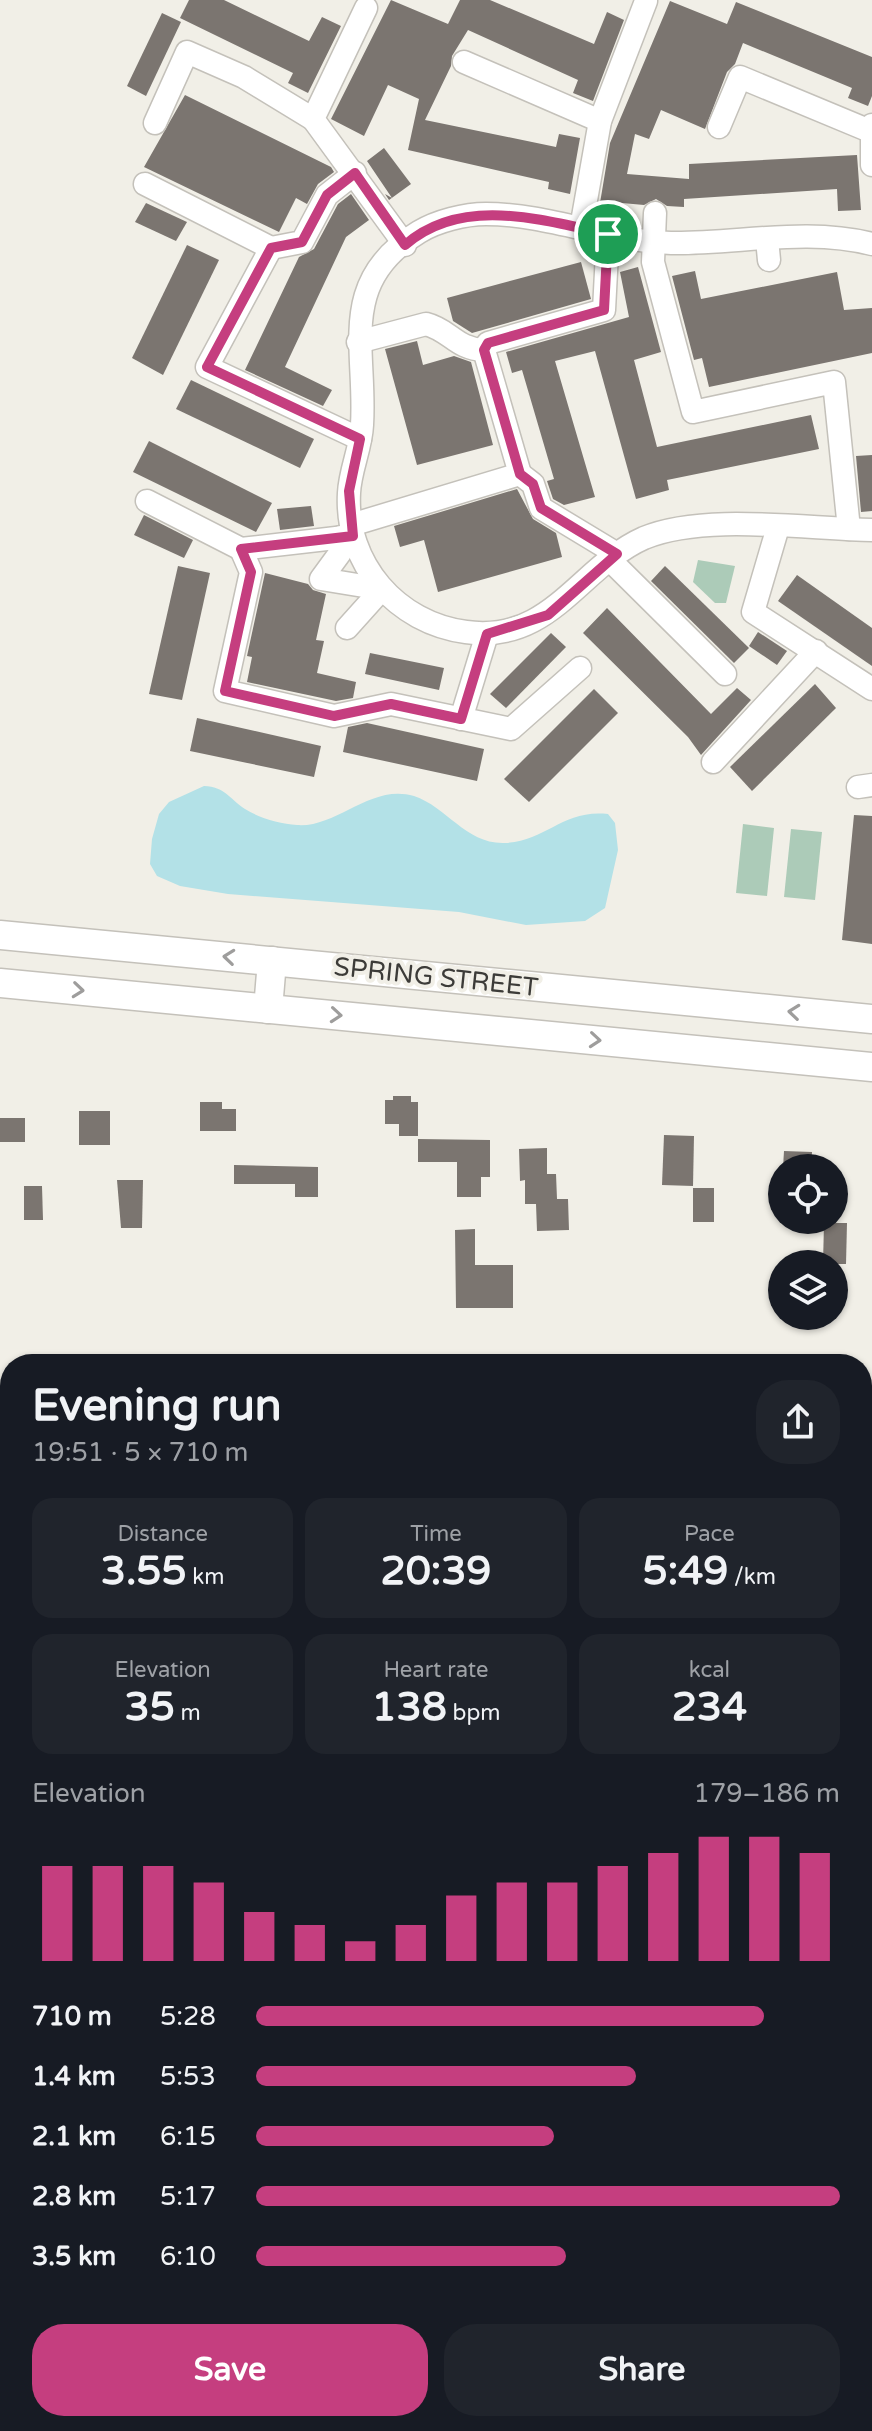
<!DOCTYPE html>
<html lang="en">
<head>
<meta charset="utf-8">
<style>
	:root { --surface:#171b24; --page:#20242c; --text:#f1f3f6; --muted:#9ea1a6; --accent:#c53e7f }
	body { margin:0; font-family:"Varela Round",sans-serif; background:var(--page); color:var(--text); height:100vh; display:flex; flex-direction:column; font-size:30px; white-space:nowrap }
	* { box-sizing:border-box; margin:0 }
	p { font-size:26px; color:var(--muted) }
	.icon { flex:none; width:44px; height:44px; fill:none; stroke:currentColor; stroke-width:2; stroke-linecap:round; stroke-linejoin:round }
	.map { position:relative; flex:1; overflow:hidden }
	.sheet { position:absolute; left:0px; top:1354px; width:872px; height:1078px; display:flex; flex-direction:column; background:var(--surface); border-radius:32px 32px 0 0; box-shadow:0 2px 6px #0004 }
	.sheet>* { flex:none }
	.controls { position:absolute; left:768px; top:1154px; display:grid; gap:16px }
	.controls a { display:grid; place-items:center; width:80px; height:80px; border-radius:50%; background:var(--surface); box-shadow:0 2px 6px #0004; font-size:40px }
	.pin { position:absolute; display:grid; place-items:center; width:68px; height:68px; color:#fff; margin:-34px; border:4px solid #fff; border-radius:50%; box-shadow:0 2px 8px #0007 }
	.round { display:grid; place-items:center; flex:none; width:84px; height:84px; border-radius:32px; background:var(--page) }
	.overview { display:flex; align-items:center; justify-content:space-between; height:136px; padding:0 32px }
	h1 { font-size:44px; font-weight:800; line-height:60px }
	.metrics { display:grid; grid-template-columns:repeat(3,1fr); gap:12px; height:136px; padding:8px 32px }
	.metrics div { display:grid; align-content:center; border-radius:20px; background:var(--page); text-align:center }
	.metrics b { font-size:40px; font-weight:800 }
	.metrics small { font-size:22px; font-weight:400 }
	.metrics p { font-size:22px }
	.chart { height:224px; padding:16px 32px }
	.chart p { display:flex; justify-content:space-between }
	.chart svg { width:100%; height:144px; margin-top:8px; stroke:var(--accent); stroke-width:6 }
	.cta { display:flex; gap:16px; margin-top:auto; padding:16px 32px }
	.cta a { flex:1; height:92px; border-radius:32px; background:var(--accent); color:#fff; font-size:32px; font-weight:800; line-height:92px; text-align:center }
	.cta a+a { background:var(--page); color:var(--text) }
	ul { padding:0 32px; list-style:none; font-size:26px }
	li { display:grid; grid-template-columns:128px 96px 1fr; align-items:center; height:60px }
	li i { height:20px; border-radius:10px; background:var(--accent) }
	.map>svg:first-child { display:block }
</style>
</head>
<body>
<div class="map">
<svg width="872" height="2431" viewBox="0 0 872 2431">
	<rect width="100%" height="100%" fill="#f1efe7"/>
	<g fill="#accbb8">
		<path d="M698,560L735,566L726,603H715L693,582Z"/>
		<path d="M743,824L774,828L767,896L736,893Z"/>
		<path d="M791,829L822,832L815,900L784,897Z"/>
	</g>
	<path fill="#b3e1e7" d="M204,786C225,787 229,798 245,809C259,818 280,824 297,825C337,828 371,783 414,796C447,807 466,844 504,843C546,842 562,809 608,814L615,823L618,850L605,908L585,921L526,925L459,912L228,894L180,886L157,876L150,864L152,839L159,814L169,802Z"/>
	<g fill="#7b7570">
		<path d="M189,0H224L309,41L322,17L341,26L308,93L288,83L293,73L180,18Z"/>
		<path d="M391,0L448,24L460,0H490L594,44L607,12L624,20L593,101L573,93L578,80L468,30L452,56L451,66L425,120L556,147L559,134L580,138L570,194L548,189L549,182L408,150L419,99L388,85L364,136L331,119Z"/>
		<path d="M670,1L727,24L736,2L872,57V96L868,106L848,98L852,88L743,43L735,64L727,72L705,129L661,110L649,139L635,134L627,174L689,179V164L857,155L861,210L838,211L837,189L684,199V207L667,206L656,199L644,205L622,203L621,208L600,203L610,143Z"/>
		<path d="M162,13L181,22L146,96L127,86Z"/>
		<path d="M185,95L331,167L334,172L318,184L307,204L296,198L279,232L144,167Z"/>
		<path d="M384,148L411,184L389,200L385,194L392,198L367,161Z"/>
		<path d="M351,194L369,220L346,237L285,367L332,390L323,406L245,370L299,257L314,249L338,204Z"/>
		<path d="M146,203L187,222L176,241L135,222Z"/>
		<path d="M187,245L219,260L163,375L132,358Z"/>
		<path d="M581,262L591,299L472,333L453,321L447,298Z"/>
		<path d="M638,267L661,352L634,360L657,447L811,415L819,449L667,480L669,490L636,499L595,351L555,361L595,497L564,505L553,499L547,481L554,479L522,370L512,373L506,352L629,317L620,272Z"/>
		<path d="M695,271L701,299L837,272L844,310L872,308V353L709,387L702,358L694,360L672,276Z"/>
		<path d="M417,341L423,365L454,356L471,362L493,445L417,465L385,349Z"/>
		<path d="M191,380L314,439L300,468L176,409Z"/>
		<path d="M149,441L272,503L256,532L133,472Z"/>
		<path d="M872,455V511L861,512L856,456Z"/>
		<path d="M517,489L533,519L556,533L562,557L438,592L424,540L400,547L394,526Z"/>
		<path d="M311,506L314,526L280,530L277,509Z"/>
		<path d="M144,515L193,540L184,558L134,535Z"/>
		<path d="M178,566L210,573L182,700L149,694Z"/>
		<path d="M665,566L749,648L734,663L651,581Z"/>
		<path d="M265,573L308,584L313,590L326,594L316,640L324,641L317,673L356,682L353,698L336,701L247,682L252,657L247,656Z"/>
		<path d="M797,575L872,628V666L778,601Z"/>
		<path d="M607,608L711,714L737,688L751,700L701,755L688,737L583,633Z"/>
		<path d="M758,632L787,651L777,665L749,646Z"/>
		<path d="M551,633L566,647L506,708L490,694Z"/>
		<path d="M370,653L444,668L439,690L365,674Z"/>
		<path d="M815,684L836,708L752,791L730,767Z"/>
		<path d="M594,689L618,713L529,802L504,779Z"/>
		<path d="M197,718L321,746L314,777L190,751Z"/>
		<path d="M367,723L484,749L477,781L343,752L348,727Z"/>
		<path d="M854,815L872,816V944L842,940Z"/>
		<path d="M393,1096H411V1102H418V1136H399V1124H385V1100H393Z"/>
		<path d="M200,1102H222V1109H236V1131H200Z"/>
		<rect x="79" y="1111" width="31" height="34"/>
		<rect x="0" y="1118" width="25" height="24"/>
		<path d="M664,1135L694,1136L693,1186L662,1185Z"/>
		<path d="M418,1139L490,1140V1177H481V1197H457V1162H418Z"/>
		<path d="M547,1148V1174H556L557,1199H568L569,1230L537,1231L536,1204H525V1180L520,1181L519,1149Z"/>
		<path d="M784,1151L812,1152L811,1168H783Z"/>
		<path d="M234,1165L318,1167V1197H295V1184H234Z"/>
		<path d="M117,1180H143L142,1228H121Z"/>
		<path d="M24,1186H42L43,1220H24Z"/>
		<rect x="693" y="1188" width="21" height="34"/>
		<path d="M824,1223H847L846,1264H823Z"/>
		<path d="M475,1229V1265H513V1308H456L455,1230Z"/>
	</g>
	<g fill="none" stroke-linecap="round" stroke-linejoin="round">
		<g stroke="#c4c1ba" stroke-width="25">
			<g id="minor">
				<path d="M366,8L313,119L405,245"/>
				<path d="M464,62L600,121"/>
				<path d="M155,123L187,52L244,77L313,119"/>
				<path d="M872,125V165"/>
				<path d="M719,127L740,77L870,131"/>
				<path d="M145,184L271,248L207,367L360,439"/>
				<path d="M655,213L653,262L693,412L834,382L849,529"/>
				<path d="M581,228L600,121L646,1"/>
				<path d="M767,239L769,260"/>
				<path d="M872,244C807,227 738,244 671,243C609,241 549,214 486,214C465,214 437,221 419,232C336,282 367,350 362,425C361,448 350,470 349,493C345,564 397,623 466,632C551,644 579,567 644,538C704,513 806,529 872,530"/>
				<path d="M271,248L302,242L327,195L355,173"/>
				<path d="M358,342L426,324C450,330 456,349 484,350"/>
				<path d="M520,474L533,484L541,508L617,554"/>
				<path d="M147,501L241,549L353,536"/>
				<path d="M351,525L520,474L484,350L488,343L604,310L608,234"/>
				<path d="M778,527L753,612L872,689"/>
				<path d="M341,537L340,553L321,579L382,589"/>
				<path d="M241,549L251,572L225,691L334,716L391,704L511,729L580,668"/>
				<path d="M609,559L725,674"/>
				<path d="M347,628L382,589"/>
				<path d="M461,719L487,634"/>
				<path d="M713,762L816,651"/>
				<path d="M858,787L872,785"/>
				<path d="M862,1842L872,1843"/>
				<path d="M862,1985L868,2431"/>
			</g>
		</g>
		<g stroke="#c4c1ba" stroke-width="31">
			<g id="major">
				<path d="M0,935L872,1019"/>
				<path d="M0,983L872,1067"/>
				<path d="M268,1009L272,961"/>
			</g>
		</g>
		<use href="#minor" stroke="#fff" stroke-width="22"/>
		<use href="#major" stroke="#fff" stroke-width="28"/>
	</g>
	<defs><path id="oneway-chevron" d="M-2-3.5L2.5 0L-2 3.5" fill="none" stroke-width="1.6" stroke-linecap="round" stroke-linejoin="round" transform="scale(2)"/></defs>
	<g stroke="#9e9d9c">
		<use href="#oneway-chevron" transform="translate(229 957) rotate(-174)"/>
		<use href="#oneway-chevron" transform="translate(78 990) rotate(6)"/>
		<use href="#oneway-chevron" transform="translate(794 1012) rotate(-174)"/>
		<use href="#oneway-chevron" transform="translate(336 1015) rotate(5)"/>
		<use href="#oneway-chevron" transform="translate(595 1040) rotate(5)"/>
	</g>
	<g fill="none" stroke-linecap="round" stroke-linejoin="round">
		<g stroke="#fff" stroke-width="16">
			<path id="route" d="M355,173L405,245C462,195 542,220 608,234L604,310L488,343L484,350L520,474L533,484L541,508L617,554L548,615L487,634L461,719L391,704L334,716L225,691L251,572L241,549L353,536L349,491L360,439L207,367L271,248L302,242L327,195Z"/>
		</g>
		<use href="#route" stroke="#c53e7f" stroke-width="10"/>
	</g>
	<g text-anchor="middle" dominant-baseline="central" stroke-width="8" stroke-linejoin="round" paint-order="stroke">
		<g font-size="26" fill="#3c3b38" stroke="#f1efe7">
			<text transform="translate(436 977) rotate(6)">SPRING STREET</text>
		</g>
	</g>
</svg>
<div class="controls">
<a><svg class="icon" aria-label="locate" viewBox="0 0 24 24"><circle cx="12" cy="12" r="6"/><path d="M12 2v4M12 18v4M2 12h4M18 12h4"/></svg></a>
<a><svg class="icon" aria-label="layers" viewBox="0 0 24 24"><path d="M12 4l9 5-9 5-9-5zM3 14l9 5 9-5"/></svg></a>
</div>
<div class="pin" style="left:608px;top:234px;background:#1e9e55"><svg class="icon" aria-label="arrive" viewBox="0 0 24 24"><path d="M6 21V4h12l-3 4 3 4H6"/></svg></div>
<section class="sheet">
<div class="overview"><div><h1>Evening run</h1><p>19:51 · 5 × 710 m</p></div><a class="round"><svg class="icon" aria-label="share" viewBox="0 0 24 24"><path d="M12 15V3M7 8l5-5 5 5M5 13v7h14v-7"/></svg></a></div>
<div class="metrics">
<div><p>Distance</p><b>3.55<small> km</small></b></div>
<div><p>Time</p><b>20:39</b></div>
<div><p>Pace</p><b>5:49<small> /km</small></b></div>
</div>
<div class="metrics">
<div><p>Elevation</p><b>35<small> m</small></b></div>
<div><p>Heart rate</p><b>138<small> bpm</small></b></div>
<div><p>kcal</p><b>234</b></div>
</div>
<div class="chart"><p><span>Elevation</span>179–186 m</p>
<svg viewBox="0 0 160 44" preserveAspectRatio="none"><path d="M5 44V15M15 44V15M25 44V15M35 44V20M45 44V29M55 44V33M65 44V38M75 44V33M85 44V24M95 44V20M105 44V20M115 44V15M125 44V11M135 44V6M145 44V6M155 44V11"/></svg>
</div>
<ul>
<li><b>710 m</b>5:28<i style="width:87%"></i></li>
<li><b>1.4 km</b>5:53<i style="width:65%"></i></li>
<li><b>2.1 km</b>6:15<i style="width:51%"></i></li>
<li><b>2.8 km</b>5:17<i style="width:100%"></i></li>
<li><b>3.5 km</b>6:10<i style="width:53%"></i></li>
</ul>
<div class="cta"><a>Save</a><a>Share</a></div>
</section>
</div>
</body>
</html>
